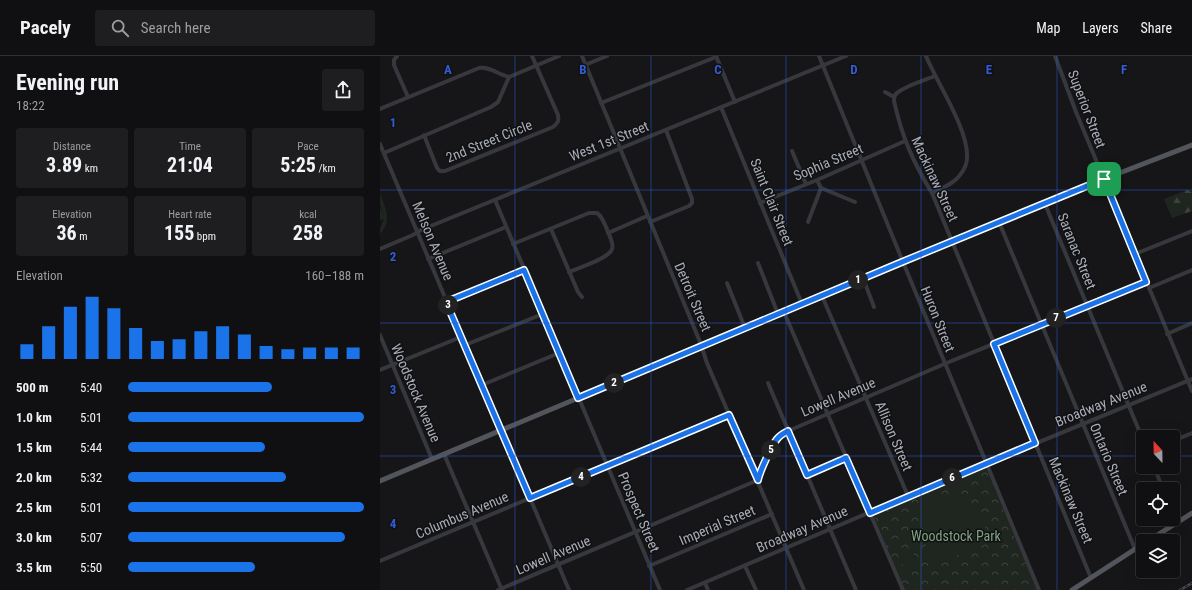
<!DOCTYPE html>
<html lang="en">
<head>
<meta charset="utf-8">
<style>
	:root { --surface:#101012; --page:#1e1e20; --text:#f1f3f6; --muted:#9c9d9f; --line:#303032; --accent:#1a73e8 }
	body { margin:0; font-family:"Roboto Condensed",sans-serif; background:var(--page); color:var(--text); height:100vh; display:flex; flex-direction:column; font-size:15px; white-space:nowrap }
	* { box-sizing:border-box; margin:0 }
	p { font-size:13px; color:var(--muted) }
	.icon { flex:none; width:22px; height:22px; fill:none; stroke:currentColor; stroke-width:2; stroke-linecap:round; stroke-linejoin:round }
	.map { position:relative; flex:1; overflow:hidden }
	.panel { display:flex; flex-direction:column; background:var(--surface); width:380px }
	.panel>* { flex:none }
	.needle { width:26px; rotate:338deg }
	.buttons { position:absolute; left:756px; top:374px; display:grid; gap:8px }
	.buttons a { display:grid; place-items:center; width:44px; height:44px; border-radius:4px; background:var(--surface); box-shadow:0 4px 16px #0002,0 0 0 1px var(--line); font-size:20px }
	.pin { position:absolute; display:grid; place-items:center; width:34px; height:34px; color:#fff; margin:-17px; border-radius:8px; box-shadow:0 2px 6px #0006 }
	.km { position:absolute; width:20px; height:20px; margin:-10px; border-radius:50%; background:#222; color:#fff; font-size:11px; line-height:20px; text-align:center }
	.round { display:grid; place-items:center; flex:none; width:42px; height:42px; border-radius:4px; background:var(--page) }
	.head { display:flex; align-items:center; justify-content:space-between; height:68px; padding:0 16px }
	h1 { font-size:22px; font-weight:700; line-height:30px }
	.metrics { display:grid; grid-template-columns:repeat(3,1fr); gap:6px; height:68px; padding:4px 16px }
	.metrics div { display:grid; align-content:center; border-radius:4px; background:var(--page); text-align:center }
	.metrics b { font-size:20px; font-weight:700 }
	.metrics small { font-size:11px; font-weight:400 }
	.metrics p { font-size:11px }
	.chart { height:112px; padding:8px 16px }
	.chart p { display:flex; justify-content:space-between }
	.chart svg { width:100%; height:72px; margin-top:4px; stroke:var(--accent); stroke-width:6 }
	ul { padding:0 16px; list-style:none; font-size:13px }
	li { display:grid; grid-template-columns:64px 48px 1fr; align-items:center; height:30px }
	li i { height:10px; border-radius:5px; background:var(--accent) }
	header { display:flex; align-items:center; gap:24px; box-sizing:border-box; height:56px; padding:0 20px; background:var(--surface); border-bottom:1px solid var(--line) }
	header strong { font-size:19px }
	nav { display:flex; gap:22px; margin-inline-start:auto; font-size:14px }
	.search { width:280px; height:36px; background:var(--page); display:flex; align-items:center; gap:10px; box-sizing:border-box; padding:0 14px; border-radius:4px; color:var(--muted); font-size:15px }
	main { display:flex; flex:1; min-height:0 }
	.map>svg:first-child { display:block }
</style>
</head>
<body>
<header>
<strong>Pacely</strong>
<div class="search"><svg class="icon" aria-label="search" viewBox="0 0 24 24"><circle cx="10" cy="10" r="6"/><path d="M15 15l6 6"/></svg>Search here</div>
<nav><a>Map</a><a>Layers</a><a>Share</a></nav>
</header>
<main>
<section class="panel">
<div class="head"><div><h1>Evening run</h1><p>18:22</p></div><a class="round"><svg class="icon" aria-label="share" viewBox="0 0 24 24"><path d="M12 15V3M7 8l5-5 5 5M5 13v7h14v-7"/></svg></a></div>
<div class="metrics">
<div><p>Distance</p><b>3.89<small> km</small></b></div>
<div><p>Time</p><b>21:04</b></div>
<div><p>Pace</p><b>5:25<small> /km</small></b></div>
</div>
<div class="metrics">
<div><p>Elevation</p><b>36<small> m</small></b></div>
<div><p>Heart rate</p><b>155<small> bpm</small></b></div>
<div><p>kcal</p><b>258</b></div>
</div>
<div class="chart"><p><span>Elevation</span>160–188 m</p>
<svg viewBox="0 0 160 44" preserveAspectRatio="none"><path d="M5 44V35M15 44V24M25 44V12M35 44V6M45 44V13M55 44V25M65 44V33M75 44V32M85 44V27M95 44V24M105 44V29M115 44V36M125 44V38M135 44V37M145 44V37M155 44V37"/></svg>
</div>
<ul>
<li><b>500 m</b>5:40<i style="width:61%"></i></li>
<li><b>1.0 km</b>5:01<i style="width:100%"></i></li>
<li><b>1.5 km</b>5:44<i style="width:58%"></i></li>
<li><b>2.0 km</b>5:32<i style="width:67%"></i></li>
<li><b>2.5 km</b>5:01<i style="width:100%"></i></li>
<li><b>3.0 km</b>5:07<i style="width:92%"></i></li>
<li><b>3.5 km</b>5:50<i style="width:54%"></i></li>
</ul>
</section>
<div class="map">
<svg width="812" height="534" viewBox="0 0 812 534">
	<defs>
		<pattern id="forest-firs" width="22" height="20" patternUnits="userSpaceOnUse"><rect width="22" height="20" fill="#1e261f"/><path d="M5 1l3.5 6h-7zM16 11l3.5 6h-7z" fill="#3c433d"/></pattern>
		<pattern id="park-crowns" width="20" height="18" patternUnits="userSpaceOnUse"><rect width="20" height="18" fill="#1e261f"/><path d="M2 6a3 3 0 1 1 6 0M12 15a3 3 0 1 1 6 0" fill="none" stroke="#3c433d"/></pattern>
	</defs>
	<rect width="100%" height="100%" fill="#161618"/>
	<path fill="url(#forest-firs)" d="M807,134L812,136V155L792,162L784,143Z"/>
	<path fill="url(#park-crowns)" d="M605,410L657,534H525L493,458Z"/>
	<g fill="#1e261f">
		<path d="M0,137C5,152 13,165 0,178V173L4,163L0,164V151L4,160L0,148Z"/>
		<path d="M563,440L583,443L598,457L613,485L582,496L572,503L557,508L551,506L546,491L545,478L535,450Z"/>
		<path d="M533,497L540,512L526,517L520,502Z"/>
	</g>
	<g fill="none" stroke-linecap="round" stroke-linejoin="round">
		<g stroke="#37383d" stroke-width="4">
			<path d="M17,0L14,4V9L28,41"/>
			<path d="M202,0L320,286L327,307L424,534"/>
			<path d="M336,0L355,46"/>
			<path d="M439,0L523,206L659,534"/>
			<path d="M546,0C557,27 589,74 587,102C587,108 584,114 580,119C574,128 561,132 552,137"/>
			<path d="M675,0L696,56L812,335"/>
			<path d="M205,9L227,0"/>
			<path d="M555,20C545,24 525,30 517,37C514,39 514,42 514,45C522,81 533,106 552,137L711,522"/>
			<path d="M129,21L179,0"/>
			<path d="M505,36L514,41"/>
			<path d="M221,47L336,1"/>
			<path d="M341,51L422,248"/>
			<path d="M0,53L99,12C109,10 119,19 129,21"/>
			<path d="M44,79L57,112L60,115H65L173,71C178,67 179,65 178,59L152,0"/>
			<path d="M0,88L189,534"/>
			<path d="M412,95L426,128"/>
			<path d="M4,97L111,51L118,46L129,21"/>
			<path d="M441,132L475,146"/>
			<path d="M115,144L280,534"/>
			<path d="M380,147L437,124L525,85"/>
			<path d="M665,148L763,384"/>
			<path d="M270,166L309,150L312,147V143L286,74"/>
			<path d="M428,166L441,132L437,124"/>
			<path d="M619,166L755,493"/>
			<path d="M171,173L198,236L202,241"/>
			<path d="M228,177L267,160"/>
			<path d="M133,188L209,157H217C223,161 225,169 228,176C230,181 234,188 232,193C230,202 198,212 189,216"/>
			<path d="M0,193L33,179L41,174L466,0"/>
			<path d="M755,198L812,175"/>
			<path d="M48,203L126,171"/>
			<path d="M378,207L398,258"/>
			<path d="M483,222L494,251"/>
			<path d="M347,227L365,272"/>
			<path d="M769,232L812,214"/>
			<path d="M442,240L528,440"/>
			<path d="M66,247L144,214"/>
			<path d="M404,256L523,534"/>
			<path d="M787,278L812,267"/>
			<path d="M0,279L52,403"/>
			<path d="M85,289L163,258"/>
			<path d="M0,314L81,281"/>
			<path d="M388,327L476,534"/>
			<path d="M102,329L179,297"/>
			<path d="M793,385L812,377"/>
			<path d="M64,398L122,534"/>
			<path d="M774,411L783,433"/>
			<path d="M427,419L467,402"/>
			<path d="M793,456L797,466"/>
			<path d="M0,505L349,359"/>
			<path d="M269,510L392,458"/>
			<path d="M365,510L376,534"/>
			<path d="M325,527L328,534"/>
			<path d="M118,534L378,424C380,415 391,391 397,383C400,379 404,377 408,375L569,306L766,226"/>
			<path d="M307,534L528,440L812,323"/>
		</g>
		<g stroke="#53555c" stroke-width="5">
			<path d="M0,425L523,206L724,123L812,89"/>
			<path d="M768,485L812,457"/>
			<path d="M692,534L763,488"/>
		</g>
		<g stroke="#4a4c52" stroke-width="2.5">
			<path id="rail" d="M800,534L812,527"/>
		</g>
		<use href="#rail" stroke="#111113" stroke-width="1" stroke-dasharray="3" stroke-linecap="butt"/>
	</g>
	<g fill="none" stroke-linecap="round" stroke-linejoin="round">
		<g stroke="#fff" stroke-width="8">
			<path id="route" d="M724,123L766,226L614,288L655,387L490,457L466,402L427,419L408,375C404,377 400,379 397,383C391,391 380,415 378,424L349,359L150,442L66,246L144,214L198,342L522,206Z"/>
		</g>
		<use href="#route" stroke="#1a73e8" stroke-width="5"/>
	</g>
	<path fill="none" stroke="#325cd3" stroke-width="1" stroke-opacity="0.55" d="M135,0V534M271,0V534M406,0V534M541,0V534M677,0V534M0,134H812M0,267H812M0,400H763M793,400H812"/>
	<g text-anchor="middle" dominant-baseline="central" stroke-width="3" stroke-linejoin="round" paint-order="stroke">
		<g font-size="14" fill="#a8adb8" stroke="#111113">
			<text transform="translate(707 53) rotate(69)">Superior Street</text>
			<text transform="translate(109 85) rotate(-22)">2nd Street Circle</text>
			<text transform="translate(229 85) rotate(-22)">West 1st Street</text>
			<text transform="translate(448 106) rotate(-23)">Sophia Street</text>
			<text transform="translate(555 123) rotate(65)">Mackinaw Street</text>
			<text transform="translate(392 146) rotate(68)">Saint Clair Street</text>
			<text transform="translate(53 185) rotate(67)">Melson Avenue</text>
			<text transform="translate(697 195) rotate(68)">Saranac Street</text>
			<text transform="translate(313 241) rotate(67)">Detroit Street</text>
			<text transform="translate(558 263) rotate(68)">Huron Street</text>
			<text transform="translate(36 337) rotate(67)">Woodstock Avenue</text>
			<text transform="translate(458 341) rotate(-23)">Lowell Avenue</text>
			<text transform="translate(721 348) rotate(-22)">Broadway Avenue</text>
			<text transform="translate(514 380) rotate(67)">Allison Street</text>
			<text transform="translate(729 403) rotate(67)">Ontario Street</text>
			<text transform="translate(691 444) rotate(67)">Mackinaw Street</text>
			<text transform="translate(259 456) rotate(67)">Prospect Street</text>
			<text transform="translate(82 459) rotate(-23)">Columbus Avenue</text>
			<text transform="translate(337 469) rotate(-23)">Imperial Street</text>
			<text transform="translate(422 473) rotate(-23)">Broadway Avenue</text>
			<text transform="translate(173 499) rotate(-23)">Lowell Avenue</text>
		</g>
		<g font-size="14" fill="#7fa381" stroke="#111113">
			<text x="576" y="480">Woodstock Park</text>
		</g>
	</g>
	<g font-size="13" text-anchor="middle" font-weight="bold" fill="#325cd3" stroke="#111113" stroke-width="3" stroke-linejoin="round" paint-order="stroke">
		<text x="68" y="18">A</text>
		<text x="203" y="18">B</text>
		<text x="338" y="18">C</text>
		<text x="474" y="18">D</text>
		<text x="609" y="18">E</text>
		<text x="744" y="18">F</text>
		<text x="13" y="71">1</text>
		<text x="13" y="205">2</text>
		<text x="13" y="338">3</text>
		<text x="13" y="472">4</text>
	</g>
</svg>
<div class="buttons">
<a><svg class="needle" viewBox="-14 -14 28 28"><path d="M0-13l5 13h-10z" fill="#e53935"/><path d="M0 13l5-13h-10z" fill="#9c9d9f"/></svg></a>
<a><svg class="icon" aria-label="locate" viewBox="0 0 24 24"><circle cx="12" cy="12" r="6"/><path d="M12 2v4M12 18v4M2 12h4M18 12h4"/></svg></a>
<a><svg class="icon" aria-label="layers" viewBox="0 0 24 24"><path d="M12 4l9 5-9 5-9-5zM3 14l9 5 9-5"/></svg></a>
</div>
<div class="pin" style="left:724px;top:123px;background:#1e9e55"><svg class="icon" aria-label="arrive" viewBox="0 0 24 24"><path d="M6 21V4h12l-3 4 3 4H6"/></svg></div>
<b class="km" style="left:478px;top:224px">1</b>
<b class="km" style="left:234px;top:327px">2</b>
<b class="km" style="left:68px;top:249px">3</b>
<b class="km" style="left:201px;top:421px">4</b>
<b class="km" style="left:391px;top:394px">5</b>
<b class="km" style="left:572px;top:422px">6</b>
<b class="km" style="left:676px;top:262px">7</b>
</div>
</main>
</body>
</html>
